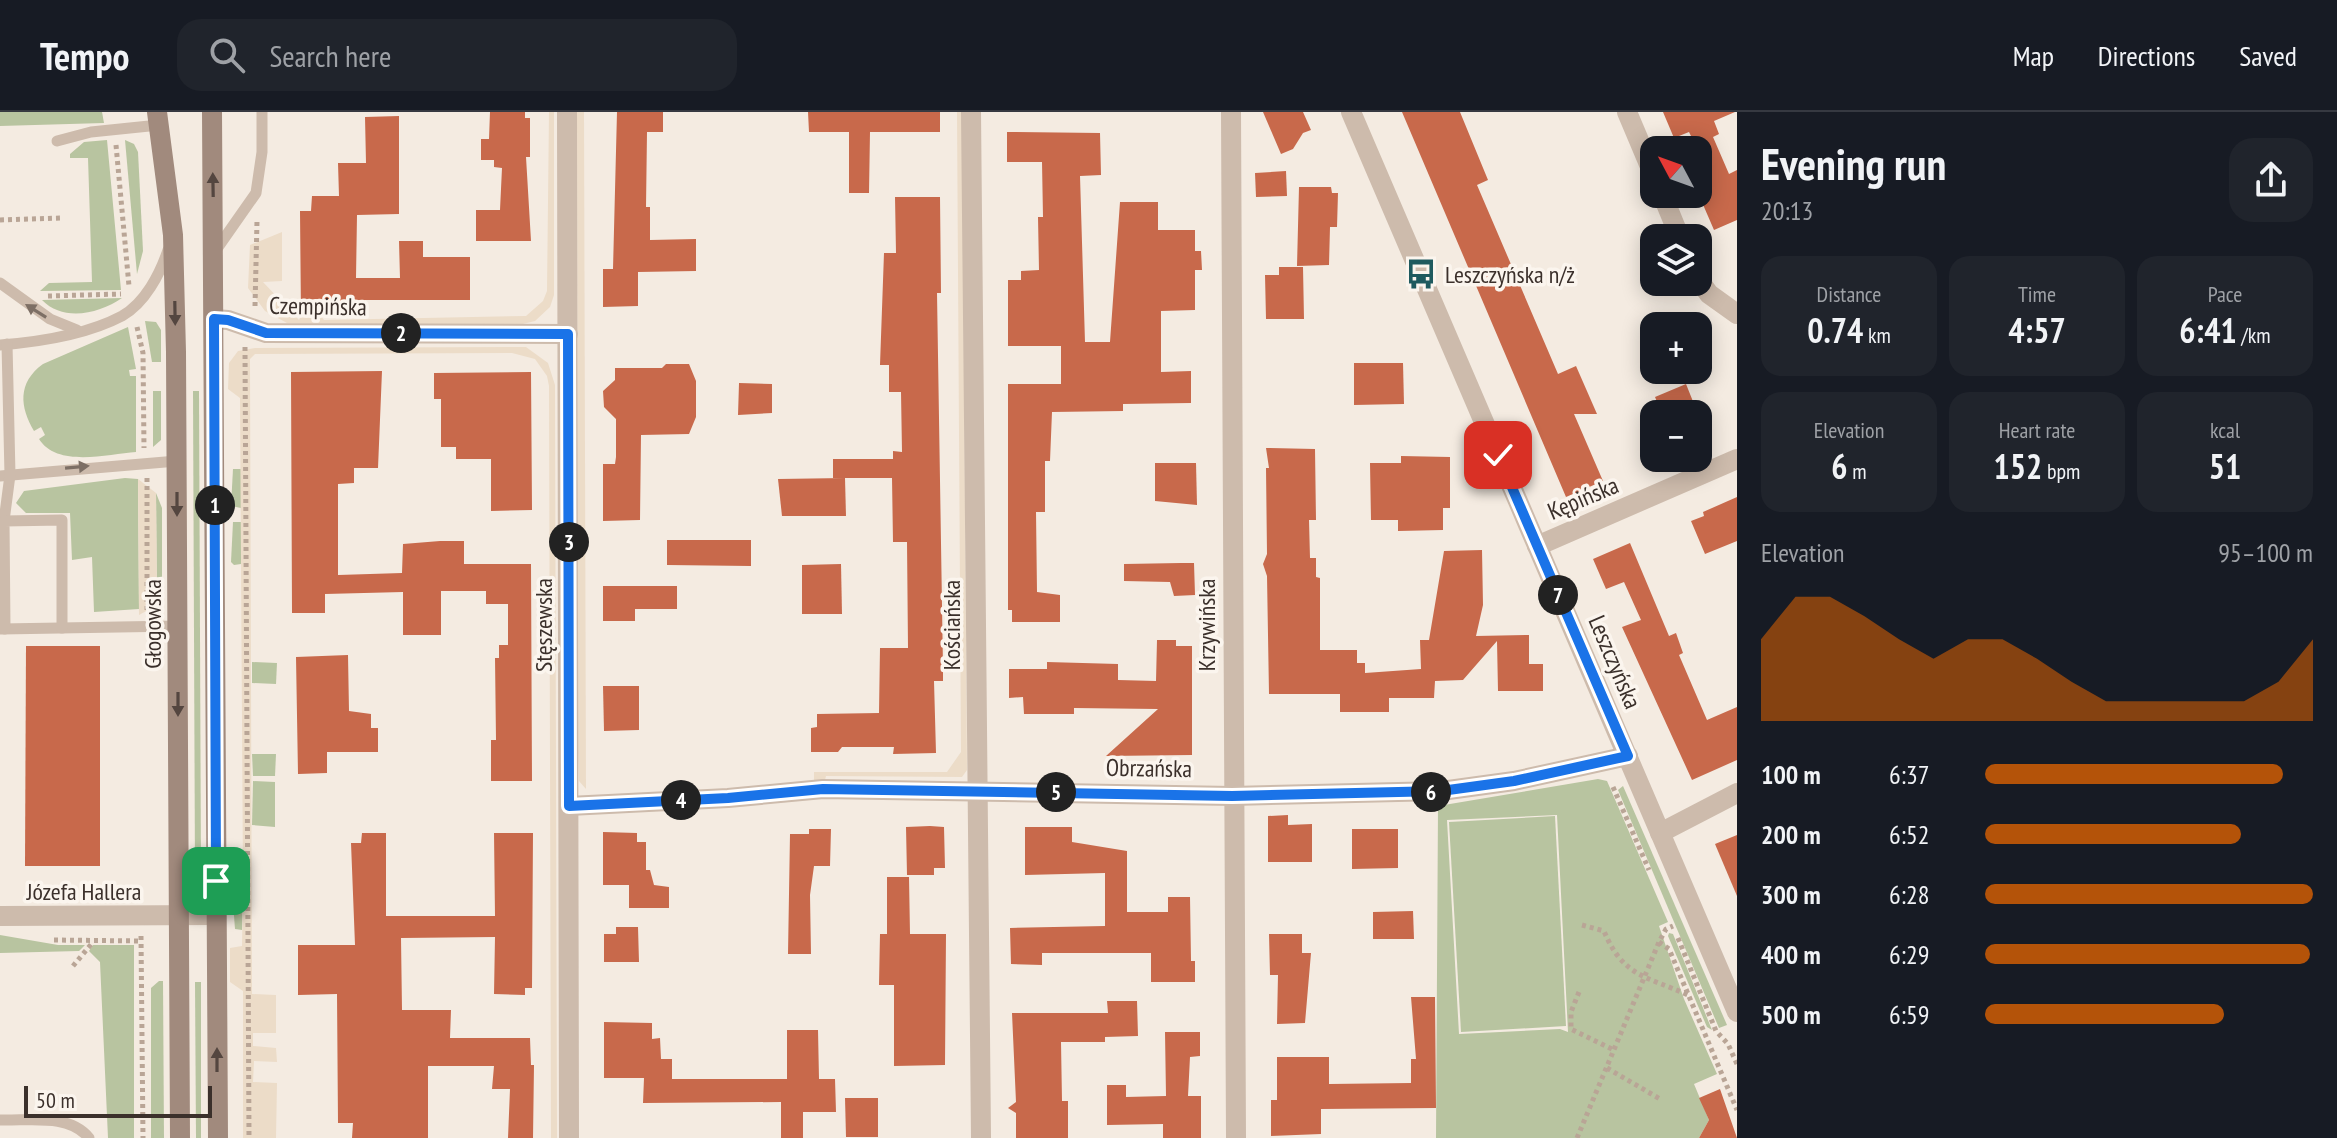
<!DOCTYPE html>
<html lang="en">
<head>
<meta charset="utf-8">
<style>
	:root { --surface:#171b24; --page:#20242c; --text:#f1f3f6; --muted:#9ea1a6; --line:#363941; --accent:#b45309 }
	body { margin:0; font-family:"PT Sans Narrow",sans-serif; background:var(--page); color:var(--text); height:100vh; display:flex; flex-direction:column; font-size:30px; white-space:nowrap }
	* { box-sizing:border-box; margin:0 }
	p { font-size:26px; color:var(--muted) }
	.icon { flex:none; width:44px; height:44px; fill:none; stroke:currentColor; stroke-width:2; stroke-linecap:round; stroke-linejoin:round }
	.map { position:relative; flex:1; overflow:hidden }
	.side { display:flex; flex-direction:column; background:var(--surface); width:600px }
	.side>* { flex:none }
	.needle { width:52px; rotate:311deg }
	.controls { position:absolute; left:1640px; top:24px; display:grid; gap:16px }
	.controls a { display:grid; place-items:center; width:72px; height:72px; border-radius:16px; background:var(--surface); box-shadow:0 4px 20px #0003; font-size:40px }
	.scale { position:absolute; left:24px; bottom:20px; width:188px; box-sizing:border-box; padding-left:8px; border:4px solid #3b302b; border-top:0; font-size:22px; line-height:28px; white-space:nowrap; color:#3b302b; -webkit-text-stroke:6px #fbf5ee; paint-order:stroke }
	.pin { position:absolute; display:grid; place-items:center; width:68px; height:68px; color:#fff; margin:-34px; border-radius:16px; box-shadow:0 4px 12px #0006 }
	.km { position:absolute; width:40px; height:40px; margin:-20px; border-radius:50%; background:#222; color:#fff; font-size:22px; line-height:40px; text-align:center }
	.round { display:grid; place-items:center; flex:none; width:84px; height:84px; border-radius:24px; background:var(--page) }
	.overview { display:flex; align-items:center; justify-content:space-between; height:136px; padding:0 24px }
	h1 { font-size:44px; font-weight:700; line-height:60px }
	.stats { display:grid; grid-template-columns:repeat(3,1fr); gap:12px; height:136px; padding:8px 24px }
	.stats div { display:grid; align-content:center; border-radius:20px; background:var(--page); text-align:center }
	.stats b { font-size:34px; font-weight:700 }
	.stats small { font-size:22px; font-weight:400 }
	.stats p { font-size:22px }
	.chart { height:224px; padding:16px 24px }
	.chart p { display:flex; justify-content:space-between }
	.chart svg { width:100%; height:144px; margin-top:8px; fill:var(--accent); opacity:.7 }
	ul { padding:0 24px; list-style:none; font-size:26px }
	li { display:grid; grid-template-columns:128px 96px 1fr; align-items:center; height:60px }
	li i { height:20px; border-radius:10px; background:var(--accent) }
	header { display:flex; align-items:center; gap:48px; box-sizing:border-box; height:112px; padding:0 40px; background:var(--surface); border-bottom:2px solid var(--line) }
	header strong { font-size:38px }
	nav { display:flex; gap:44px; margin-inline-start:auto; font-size:28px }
	.search { width:560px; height:72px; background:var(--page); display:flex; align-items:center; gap:20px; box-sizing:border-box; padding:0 28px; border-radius:24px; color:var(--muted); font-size:30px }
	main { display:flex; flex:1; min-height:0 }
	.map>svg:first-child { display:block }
</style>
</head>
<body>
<header>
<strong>Tempo</strong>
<div class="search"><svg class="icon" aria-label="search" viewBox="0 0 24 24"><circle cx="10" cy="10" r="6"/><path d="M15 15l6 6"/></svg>Search here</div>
<nav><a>Map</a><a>Directions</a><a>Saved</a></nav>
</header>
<main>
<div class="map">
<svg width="1737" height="1026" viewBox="0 0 1737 1026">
	<rect width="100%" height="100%" fill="#f4ebe1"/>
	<g fill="#b8c4a0" fill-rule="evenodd">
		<path d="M0,0H102L104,11L0,14Z"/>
		<path d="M107,28L121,178L40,179L49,171L92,170L88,46H70V42L84,30Z"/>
		<path d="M125,28L134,32L138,40L143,139L137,162Z"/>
		<path d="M122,186C99,202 63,210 42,188Z"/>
		<path d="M145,209L156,210L161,218V250H152Z"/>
		<path d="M128,215L136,257L129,258L130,264H136V340C108,342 57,356 39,327L45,323L41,315L34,319C20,295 17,271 43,252Z"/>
		<path d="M153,279H161V328L153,335Z"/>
		<path d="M193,279H199L201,764H195Z"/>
		<path d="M233,357H241V396L231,394Z"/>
		<path d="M125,366L138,367L139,497L94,500L92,445L72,448L70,401H26L16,391L24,379Z"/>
		<path d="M156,381L162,396V477L157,489Z"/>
		<path d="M233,410H241V452L234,453L231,450Z"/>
		<path d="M252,550L277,551L276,572L252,571Z"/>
		<path d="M252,642H276L275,664H253Z"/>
		<path d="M1598,667L1607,669L1668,810L1659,814L1684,887L1717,962L1694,972L1709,1008L1699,1026H1436L1438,694ZM1557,703L1568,920L1560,917L1459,922L1447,708Z"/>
		<path d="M253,669L275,670V715L252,713Z"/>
		<path d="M1623,674L1727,913L1719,916L1618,678Z"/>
		<path d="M1555,704L1566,914L1461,920L1449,710Z"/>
		<path d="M243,772L242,818L235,817L232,777Z"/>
		<path d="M1669,821L1673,822L1712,918L1707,915L1668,824Z"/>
		<path d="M0,823L58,833H85L79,839L0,841Z"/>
		<path d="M93,833H134V1026H108L100,850L89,839Z"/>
		<path d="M159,869H163L164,1026H151V876Z"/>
		<path d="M195,870H201V1026H196Z"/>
	</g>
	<g fill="#ecdcc8">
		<path d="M549,0H554V183L550,195L535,209L519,213L287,211L265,199L248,176L250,133L282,120V169L263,170L299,208L301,204H321L324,208L526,204L543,189L547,179Z"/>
		<path d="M577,0H584L586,677L579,669L578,642Z"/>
		<path d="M957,0H962L967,658L962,665L826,664L825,668H814V660H947L961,640Z"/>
		<path d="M526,235L548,251L555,273L557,1026H551L549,274L547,264L535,247L512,241L255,242L250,247L252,882L276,883V921H253V934L276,936L277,950L254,949L253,970L277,971L276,1026H243V879L230,870V836L242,834L243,772L240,286L228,277L229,251L238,239L255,236Z"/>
		<path d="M138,367L156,381L157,493L139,503Z"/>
	</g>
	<g fill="#c8694b">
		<path d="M490,0H525V6H530V45H526L531,129H476V98H500L502,56L494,55V48H481V27H489Z"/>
		<path d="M617,0H663V20H647L646,95H650V128L696,127V159L638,160V194L603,195V157H613Z"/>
		<path d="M808,0H940V20H870L869,81H849V20H809Z"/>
		<path d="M1263,0H1303L1311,18L1303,21L1293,37L1281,42Z"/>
		<path d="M1402,0H1460L1488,68L1477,73L1558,262L1576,254L1597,302H1574L1603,369L1566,385Z"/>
		<path d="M1663,0H1735L1714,9L1719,22L1713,25L1729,62L1737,58V108L1714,118L1698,81V75L1710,70L1698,38L1689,20L1674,26Z"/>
		<path d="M399,4V102L357,103L356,166H400L399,129H423V145H470V188H365L364,192L322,193L321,204H301L300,99H311L312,84H339L338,51H366L365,5Z"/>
		<path d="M1007,20L1100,21L1101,63L1080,64L1085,230H1110L1120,90H1158V118H1195V139H1201L1202,158H1195V198L1161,199V260L1191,259V291L1123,292V299L1052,300L1050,349H1045V400H1036L1037,480L1060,483V510H1012V498H1008V272H1061V234H1008V168H1021V159L1039,158L1038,105H1043L1042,50H1007Z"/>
		<path d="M1286,59L1287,84L1256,85L1255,61Z"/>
		<path d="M1299,75H1331L1332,81H1338L1337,115H1330L1329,153L1297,154Z"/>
		<path d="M895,85H940L941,181H937L943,556V569H934L936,641L893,642L894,635H842L838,640H811V616L817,615V602L879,601L880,536H908L907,430H893L892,366H833V347H893V339L902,340L901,280H889V253H880L884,141H896Z"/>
		<path d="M1279,155H1303L1304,207H1266L1265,163H1279Z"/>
		<path d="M1354,251H1403L1404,292L1354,293Z"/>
		<path d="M666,252H689L696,269V305L689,322L641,323L640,408L603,409V352H615L616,345V307L604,295L603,279L615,268V256H662Z"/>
		<path d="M382,259L378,356H354V371L338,372V463L402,461L403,432L440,429H464V452H531L532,669H491V628H496L495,546H499V533H508V492H486V479H441V523H403V480L325,482V501H292L291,260Z"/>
		<path d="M531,260L532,398L491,399V347H456V335H441V287H434V261Z"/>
		<path d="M739,271L772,272V301L738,303Z"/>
		<path d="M1686,272L1698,302H1662L1655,285Z"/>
		<path d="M1266,336L1315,337L1316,408H1309L1310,446H1316V465L1320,466V538H1357V551H1365V561L1421,557L1420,528H1429L1444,439L1482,438L1483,493L1476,524L1529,523V552H1543V579H1498L1497,529L1463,568L1435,569L1434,586H1389V600H1340V582H1269L1267,464L1263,452L1267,442L1266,356H1269Z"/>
		<path d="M1401,344L1450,345V396H1443V418L1398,419V408H1371L1370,351H1401Z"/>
		<path d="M1155,351H1196L1197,393L1155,389Z"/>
		<path d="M845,366L846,404H782L778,367Z"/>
		<path d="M1737,385V429L1705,442L1691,409L1704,404L1703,400Z"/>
		<path d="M667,428H751V454L667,453Z"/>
		<path d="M1630,431L1669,524L1676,521L1683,541L1679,543L1707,608L1737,595V648L1692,668L1622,515L1641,508L1624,470L1606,477L1593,447Z"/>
		<path d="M1181,451H1194L1195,483L1174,484L1170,470L1124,469V452Z"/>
		<path d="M841,452L842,502H802V453Z"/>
		<path d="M603,474H677V497H635V509H603Z"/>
		<path d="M1157,528H1176V534H1192V643L1106,644L1158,597L1074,596V602H1024L1023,585L1009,586V557H1047V550L1118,552V568L1156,569Z"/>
		<path d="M26,534H100V754H25Z"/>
		<path d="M348,543L349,599L371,602V616H378V640H327V661L298,662L296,545Z"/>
		<path d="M603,574H639V618L604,619Z"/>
		<path d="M1288,703V713L1312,712V750H1268V704Z"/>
		<path d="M930,714L944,715L945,756H934V763H907L906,715Z"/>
		<path d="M1025,715H1072V730L1127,739V800H1168V785H1190L1191,849H1195V870H1151V841H1042V853L1011,852L1010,816L1105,814V761L1025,763Z"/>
		<path d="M809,717H831L830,754H814L810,783L811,842H788L790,722H809Z"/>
		<path d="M1352,717H1398V756L1352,757Z"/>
		<path d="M603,720L637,721V730H646V758H650L654,773L669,775V796H629V773H603Z"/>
		<path d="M362,721H386V804H495L494,721H533L532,876H525V883L494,882L495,825L401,826L402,898H451L450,926H530L531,953H534L533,1026H508L510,977H492L494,954H428V1026H352L353,1011H338L337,882L298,883V833H355L351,731H361Z"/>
		<path d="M1737,723V784L1715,732Z"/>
		<path d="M887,765H909L910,822H946L945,953L894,954V873H879L880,822H887Z"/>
		<path d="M1413,799L1414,827H1373V800Z"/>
		<path d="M616,815H638L639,850H604V822H616Z"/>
		<path d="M1269,822H1302V841H1311L1305,911L1277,912L1278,863H1270Z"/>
		<path d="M1411,885H1435L1436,996L1321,997V1022L1271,1024V988H1277V945H1329V972L1411,971V947H1416Z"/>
		<path d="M1107,889H1137L1138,924L1105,925V930H1061L1062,989H1068V1026H1016V1001L1008,996L1016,990L1012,901H1108Z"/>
		<path d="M604,910L652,911V927L660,926L661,947H672V967H787V918H818L819,967H835L836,1000H803V1026H781V990L643,991L644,966H604Z"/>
		<path d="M1165,920H1200V944L1190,945L1188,984H1201V1026H1163V1012L1107,1013V973H1126V985L1166,984Z"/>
		<path d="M1720,977L1737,1026H1699L1709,1008L1699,986Z"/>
		<path d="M845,986H878V1025H846Z"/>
	</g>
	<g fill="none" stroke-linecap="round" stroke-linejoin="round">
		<g stroke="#b9a596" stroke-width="5" stroke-dasharray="4 4" stroke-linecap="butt">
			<path d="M116,33L129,174"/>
			<path d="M0,108L60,106"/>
			<path d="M48,184L121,182"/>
			<path d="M255,194L257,109"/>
			<path d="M137,215L143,241L144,336"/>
			<path d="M245,235L249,1026"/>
			<path d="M147,366V500"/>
			<path d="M1613,675L1649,758"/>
			<path d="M1582,813L1604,819C1623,865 1646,864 1688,883"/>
			<path d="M141,824L143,1026"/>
			<path d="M1678,826L1716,919L1728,932L1737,952"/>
			<path d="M54,828L141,829"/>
			<path d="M1659,830L1669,837L1737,998"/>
			<path d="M73,854L93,830"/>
			<path d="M1579,880L1571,900V917L1614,938"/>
			<path d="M1607,956L1660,987"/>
			<path d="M1577,1026L1659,830L1666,817L1673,814"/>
		</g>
		<g stroke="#cdbbac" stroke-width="11">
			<path d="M57,29L91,20L159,13"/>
			<path d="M216,138L256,81L262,40V0"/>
			<path d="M0,171L50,207L77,218"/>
			<path d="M0,233C38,230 88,222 122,204C145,191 160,162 168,138"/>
			<path d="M0,364L177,349"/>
			<path d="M0,409H4L10,363L7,232"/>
			<path d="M1,517L178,514"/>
			<path d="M5,517L4,409L62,408V516"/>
			<path d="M0,1008C29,1009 69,1001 89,1026"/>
		</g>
		<g stroke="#cdbbac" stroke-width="20">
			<path d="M567,0L569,1026"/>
			<path d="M971,0L981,1026"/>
			<path d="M1231,0L1236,1026"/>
			<path d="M1627,0L1654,64"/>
			<path d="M1662,82L1680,126"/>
			<path d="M1698,167L1709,182L1737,202"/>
			<path d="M214,207L228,208L266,221L568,222"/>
			<path d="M1537,434L1737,347"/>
			<path d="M569,694L728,686L823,677L1232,684L1441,679L1514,669L1628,644"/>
			<path d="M1660,721L1737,681"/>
			<path d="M0,804L216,803"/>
		</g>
		<path stroke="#cdbbac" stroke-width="20" d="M1351,0L1737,900"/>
		<g stroke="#a18a7d" stroke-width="20">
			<path d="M157,0L173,123L176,240L180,1026"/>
			<path d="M212,0L218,1026"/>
		</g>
	</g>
	<defs><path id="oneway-solid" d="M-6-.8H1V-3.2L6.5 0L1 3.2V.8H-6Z" transform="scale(2)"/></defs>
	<g fill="#544640">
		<use href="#oneway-solid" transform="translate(213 73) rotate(-91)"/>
		<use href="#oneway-solid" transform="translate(175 201) rotate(89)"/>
		<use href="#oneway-solid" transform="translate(177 392) rotate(90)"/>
		<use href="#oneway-solid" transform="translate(178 592) rotate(90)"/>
		<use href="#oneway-solid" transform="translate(217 948) rotate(-90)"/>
	</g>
	<g fill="#7d6f65">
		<use href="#oneway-solid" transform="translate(36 199) rotate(-148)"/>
		<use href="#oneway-solid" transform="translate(77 355) rotate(-5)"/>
	</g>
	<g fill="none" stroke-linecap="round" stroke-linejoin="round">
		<g stroke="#fff" stroke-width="16">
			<path id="route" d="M216,769L214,207L228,208L266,221L568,222L569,694L728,686L823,677L1232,684L1441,679L1514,669L1628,644L1498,343"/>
		</g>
		<use href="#route" stroke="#1a73e8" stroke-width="10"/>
	</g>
	<defs>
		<g id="bus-bare" transform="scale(2.4)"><path d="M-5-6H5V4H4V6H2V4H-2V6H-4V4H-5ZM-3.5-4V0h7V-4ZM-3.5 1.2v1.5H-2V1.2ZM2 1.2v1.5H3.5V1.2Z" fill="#1f5a5e" stroke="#fbf5ee" stroke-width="2.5" paint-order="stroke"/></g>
	</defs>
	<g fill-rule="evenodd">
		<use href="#bus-bare" x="1421" y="162"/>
	</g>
	<g text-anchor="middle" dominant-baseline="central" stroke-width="7" stroke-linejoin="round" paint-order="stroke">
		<g font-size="24" fill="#3b302b" stroke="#fbf5ee" text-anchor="start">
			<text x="1445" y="162">Leszczyńska n/ż</text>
		</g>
		<g font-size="24" fill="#3b302b" stroke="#fbf5ee">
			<text transform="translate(318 194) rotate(1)">Czempińska</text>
			<text transform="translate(1583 386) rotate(-23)">Kępińska</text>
			<text transform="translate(152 512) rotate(-90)">Głogowska</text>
			<text transform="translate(543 513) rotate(-90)">Stęszewska</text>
			<text transform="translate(951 513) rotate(-90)">Kościańska</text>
			<text transform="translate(1206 513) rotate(-90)">Krzywińska</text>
			<text transform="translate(1615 550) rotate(67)">Leszczyńska</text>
			<text transform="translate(1149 656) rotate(1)">Obrzańska</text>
			<text x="84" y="779">Józefa Hallera</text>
		</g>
	</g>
</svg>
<div class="controls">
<a><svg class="needle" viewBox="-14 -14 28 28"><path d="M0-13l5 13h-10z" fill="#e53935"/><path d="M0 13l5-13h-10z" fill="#9ea1a6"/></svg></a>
<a><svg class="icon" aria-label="layers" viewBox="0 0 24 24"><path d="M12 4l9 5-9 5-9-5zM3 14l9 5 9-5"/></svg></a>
<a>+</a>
<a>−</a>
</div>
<div class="scale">50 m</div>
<div class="pin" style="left:216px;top:769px;background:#1e9e55"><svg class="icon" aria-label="arrive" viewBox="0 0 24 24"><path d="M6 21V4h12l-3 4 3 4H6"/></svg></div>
<div class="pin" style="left:1498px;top:343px;background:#d93025"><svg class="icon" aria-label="check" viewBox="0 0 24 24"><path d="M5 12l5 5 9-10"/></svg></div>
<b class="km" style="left:215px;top:393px">1</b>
<b class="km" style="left:401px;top:221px">2</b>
<b class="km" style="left:569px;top:430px">3</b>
<b class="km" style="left:681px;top:688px">4</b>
<b class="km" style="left:1056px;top:680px">5</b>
<b class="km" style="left:1431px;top:680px">6</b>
<b class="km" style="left:1558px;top:483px">7</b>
</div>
<section class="side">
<div class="overview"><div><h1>Evening run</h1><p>20:13</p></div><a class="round"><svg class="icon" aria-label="share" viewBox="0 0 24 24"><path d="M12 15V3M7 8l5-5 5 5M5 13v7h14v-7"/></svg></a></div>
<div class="stats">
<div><p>Distance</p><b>0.74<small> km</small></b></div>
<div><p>Time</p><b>4:57</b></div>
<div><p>Pace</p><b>6:41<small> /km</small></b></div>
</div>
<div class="stats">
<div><p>Elevation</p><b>6<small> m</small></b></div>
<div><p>Heart rate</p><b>152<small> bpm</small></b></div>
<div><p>kcal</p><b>51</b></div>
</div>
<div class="chart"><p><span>Elevation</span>95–100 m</p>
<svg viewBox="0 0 160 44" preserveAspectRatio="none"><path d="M0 44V19L10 6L20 6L30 12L40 19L50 25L60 19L70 19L80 25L90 32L100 38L110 38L120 38L130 38L140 38L150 32L160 19V44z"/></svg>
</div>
<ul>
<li><b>100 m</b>6:37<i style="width:91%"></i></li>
<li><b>200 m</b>6:52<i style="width:78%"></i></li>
<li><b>300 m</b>6:28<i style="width:100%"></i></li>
<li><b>400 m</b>6:29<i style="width:99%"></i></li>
<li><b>500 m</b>6:59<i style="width:73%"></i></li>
</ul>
</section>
</main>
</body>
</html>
